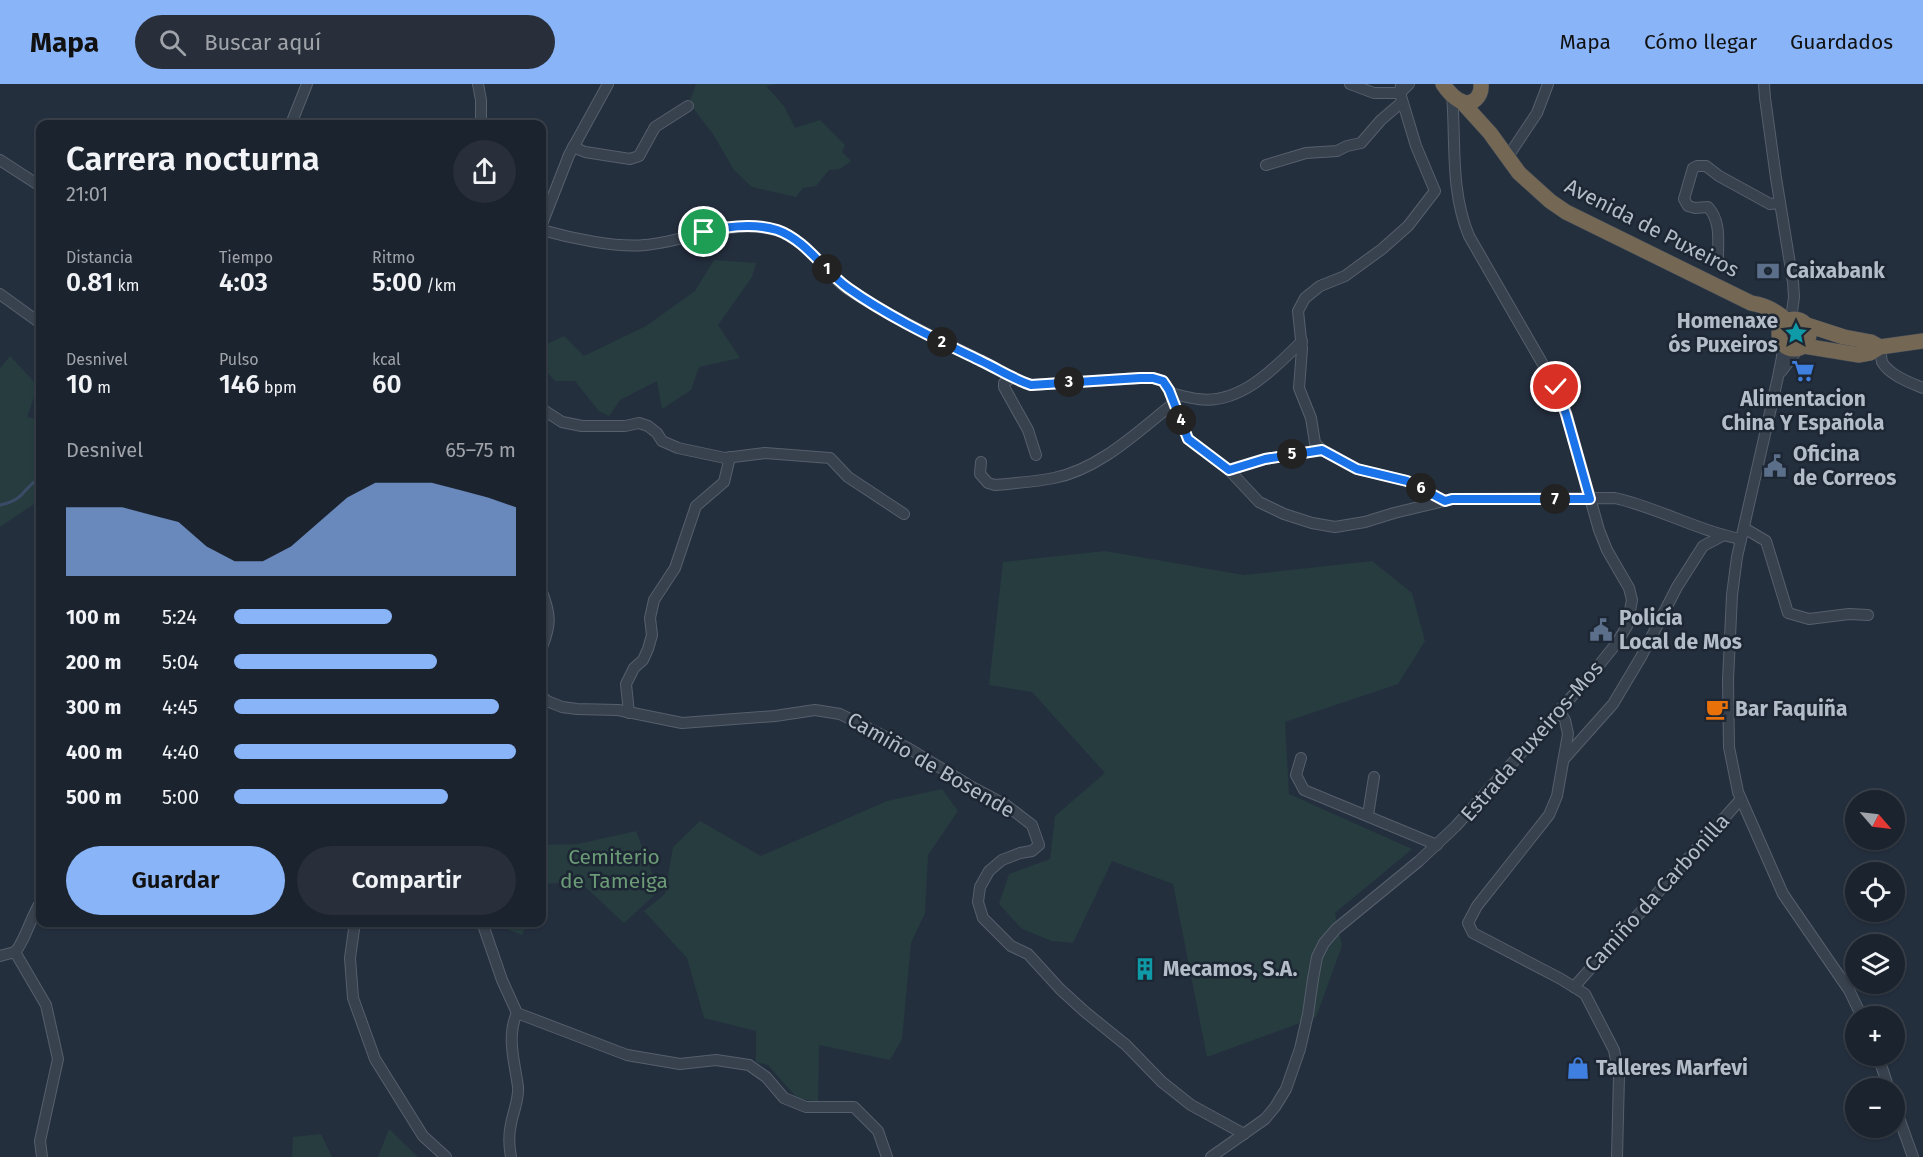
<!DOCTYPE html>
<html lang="es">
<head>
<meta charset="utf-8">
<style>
	:root { --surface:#1b232e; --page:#282f3a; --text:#f1f3f6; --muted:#a0a4aa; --line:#39404a; --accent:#8ab4f8 }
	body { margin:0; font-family:"Fira Sans",sans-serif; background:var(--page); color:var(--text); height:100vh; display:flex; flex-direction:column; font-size:22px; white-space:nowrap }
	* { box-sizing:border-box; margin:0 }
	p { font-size:20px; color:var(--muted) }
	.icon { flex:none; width:33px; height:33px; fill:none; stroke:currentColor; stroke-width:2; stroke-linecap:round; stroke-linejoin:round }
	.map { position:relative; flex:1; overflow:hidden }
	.details { position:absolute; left:36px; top:36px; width:510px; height:807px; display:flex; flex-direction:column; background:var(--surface); border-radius:12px; box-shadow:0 2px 4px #0004,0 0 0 2px var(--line) }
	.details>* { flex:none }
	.needle { width:39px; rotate:118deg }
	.controls { position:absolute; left:1845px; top:706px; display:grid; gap:12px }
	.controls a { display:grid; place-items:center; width:60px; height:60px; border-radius:50%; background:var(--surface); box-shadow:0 2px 4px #0004,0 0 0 2px var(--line); font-size:30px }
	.pin { position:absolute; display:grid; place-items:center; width:51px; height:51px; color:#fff; margin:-26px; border:3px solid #fff; border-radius:50%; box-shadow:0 2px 6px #0007 }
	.km { position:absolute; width:30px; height:30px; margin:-15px; border-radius:50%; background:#222; color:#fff; font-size:16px; line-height:30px; text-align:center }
	.round { display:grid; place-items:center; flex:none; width:63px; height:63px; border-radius:32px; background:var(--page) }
	.summary { display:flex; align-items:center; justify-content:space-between; height:102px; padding:0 30px }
	h1 { font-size:33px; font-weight:600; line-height:45px }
	.stats { display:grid; grid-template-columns:repeat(3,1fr); gap:9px; height:102px; padding:6px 30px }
	.stats div { display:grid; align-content:center }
	.stats b { font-size:26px; font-weight:600 }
	.stats small { font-size:16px; font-weight:400 }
	.stats p { font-size:16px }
	.chart { height:168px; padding:12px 30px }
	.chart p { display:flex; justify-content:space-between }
	.chart svg { width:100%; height:108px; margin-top:6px; fill:var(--accent); opacity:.7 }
	.action { display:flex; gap:12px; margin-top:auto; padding:12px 30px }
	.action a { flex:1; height:69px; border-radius:36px; background:var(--accent); color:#111; font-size:24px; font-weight:600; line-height:69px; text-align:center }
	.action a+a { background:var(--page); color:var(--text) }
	ul { padding:0 30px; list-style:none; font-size:20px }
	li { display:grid; grid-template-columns:96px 72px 1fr; align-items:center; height:45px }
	li i { height:15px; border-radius:8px; background:var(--accent) }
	header { display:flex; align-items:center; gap:36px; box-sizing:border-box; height:84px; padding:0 30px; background:var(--accent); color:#111 }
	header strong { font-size:28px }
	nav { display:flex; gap:33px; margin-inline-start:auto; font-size:21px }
	.search { width:420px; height:54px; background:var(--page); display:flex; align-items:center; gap:15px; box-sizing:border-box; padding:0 21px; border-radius:33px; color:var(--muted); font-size:22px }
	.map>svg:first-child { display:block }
</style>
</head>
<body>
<header>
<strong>Mapa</strong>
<div class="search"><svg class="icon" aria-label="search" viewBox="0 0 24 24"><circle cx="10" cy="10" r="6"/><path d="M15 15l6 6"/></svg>Buscar aquí</div>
<nav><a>Mapa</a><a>Cómo llegar</a><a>Guardados</a></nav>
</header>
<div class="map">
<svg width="1923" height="1073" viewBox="0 0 1923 1073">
	<rect width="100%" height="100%" fill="#242f3e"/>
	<g fill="#263c3f">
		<path d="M696,0H778L766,2L784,22L795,44L820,36L845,61L842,68L851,77L840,85L829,86L816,102L803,104L796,113L752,103L734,86L713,50L689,19Z"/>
		<path d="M714,176L756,179L752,193L718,241L740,274L699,283L691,306L662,325L657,297L620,316L609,332L599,327L575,297H555L547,288V260L564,252L584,272L646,242L695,207Z"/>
		<path d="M10,272L38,302L27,333L40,336V416L0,443V284Z"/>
		<path d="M1105,467L1244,491L1372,477L1412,509L1425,557L1398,600L1285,638L1289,710L1412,765L1335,829L1342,862L1316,933L1207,973L1173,800L1112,777L1073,859L1052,857L1022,845L999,820L1009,790L1050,775L1055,732L1105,689L1032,608L989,601L1003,478Z"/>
		<path d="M942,705L958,727L928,771L925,829L911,859L902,955L890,976L819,961L818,1018L797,1014L768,981L756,978V947L704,934L687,874L644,827L665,810L673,763L700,737L761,772L887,717Z"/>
		<path d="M636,747L659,807L624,839L580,798L542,800V761L578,760Z"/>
		<path d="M491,839H527L522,851Z"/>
		<path d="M389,1045L418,1073H378Z"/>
		<path d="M321,1050L332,1073H292L293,1053Z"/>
	</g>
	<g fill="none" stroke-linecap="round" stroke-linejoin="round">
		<path stroke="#394c67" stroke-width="3" d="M0,421C26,416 22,404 40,394"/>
		<g stroke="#565f6c" stroke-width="12">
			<g id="minor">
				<path d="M478,0L481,16V40"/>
				<path d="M1350,0L1374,9H1400L1416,62L1435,107L1408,142L1382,165L1345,192L1320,202L1305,214L1298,227L1302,265L1299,304L1311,334L1315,359L1322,366L1357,385L1407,397L1445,417"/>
				<path d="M1401,0L1400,9L1409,0"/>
				<path d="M1764,0L1765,14L1776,94L1793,198L1794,213L1791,235"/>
				<path d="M291,40L307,0"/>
				<path d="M573,63L585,68L630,75L639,72L655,43L688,22"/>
				<path d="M1507,74L1537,29L1548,0"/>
				<path d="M0,76L40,102"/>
				<path d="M1266,81L1306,69L1337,67L1347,62L1361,59L1381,36L1402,18"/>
				<path d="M542,140L569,71L608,0"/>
				<path d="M542,146C570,154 616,164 645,161C689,157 730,134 775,146C804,153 823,185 845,203C857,212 871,219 884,227C916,245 949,261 982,277C998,285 1013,295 1031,301L1140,294H1153L1163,297L1169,306L1188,355L1229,386L1259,418L1284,430L1312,439L1335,443L1365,438L1394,429L1452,415L1615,414C1659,424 1698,447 1741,455"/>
				<path d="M1718,174C1718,156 1721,137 1708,123L1695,124L1688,122L1684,115L1693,84L1697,82H1706L1719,92L1770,120L1780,119"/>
				<path d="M0,210L40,239"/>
				<path d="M1782,258V273L1778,293L1737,473L1732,511L1728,596L1729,663L1738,708L1783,810L1849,906L1862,933"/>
				<path d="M1880,263C1881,268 1881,274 1882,278C1889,291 1911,299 1923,304"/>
				<path d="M1781,288L1798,265"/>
				<path d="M1011,294L1004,299V303L1028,346L1036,371"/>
				<path d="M1170,309C1179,311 1189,314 1198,315C1240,321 1275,284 1302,257"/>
				<path d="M542,325L562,338L582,342H625L639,339L648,342L657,349L662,357L678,364L725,374L765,369L830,374L848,393L904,430"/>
				<path d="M981,378L980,390L988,399L995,401C1015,399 1035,398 1054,394C1100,385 1138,347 1174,319"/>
				<path d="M1229,386L1265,375L1322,366"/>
				<path d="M1744,444L1766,457L1788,529L1809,535L1849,530L1868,531"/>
				<path d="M542,508C551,531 551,541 542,563"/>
				<path d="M542,612L547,617L562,623L577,625L618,626L682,639L775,632L815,626L840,630L908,664L972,703L1006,721L1032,741L1039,761L1032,767L1020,769L1002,776L989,787L980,803L978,818L983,834L1011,862L1028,870L1060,905L1084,927L1126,961L1162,998L1191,1021L1244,1050"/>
				<path d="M1559,627L1565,636L1568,650L1557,712L1549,731L1477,822L1468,839L1473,849L1561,895L1585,910L1614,966L1619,992L1617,1073"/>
				<path d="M629,629L626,600L634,584L643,576L648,565L652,551L650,534L654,516L675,484L696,422L724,398L730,373"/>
				<path d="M1301,674L1296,691L1304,706L1437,761"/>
				<path d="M1564,675L1613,620L1641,573L1677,503L1703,462L1722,452"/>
				<path d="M1368,731L1374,693"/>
				<path d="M355,838L350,874L353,914L375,975L423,1052L446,1073"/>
				<path d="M482,838L502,896L517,929L627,971L680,980L716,976L749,981L766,993L784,1014L806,1023H854L878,1047L887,1073"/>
				<path d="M15,868L46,921L58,975L40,1057L42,1073"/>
				<path d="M15,868C24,859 31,833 40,819"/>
				<path d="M0,872L15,868"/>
				<path d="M1574,903L1741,715"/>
				<path d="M1878,972L1889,1005"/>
				<path d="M1894,1020L1913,1073"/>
				<path d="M511,1073C509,1062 508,1052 511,1040C513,1028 519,1016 518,1003C515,979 506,953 517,929"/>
				<path d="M1211,1073L1265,1035L1275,1023L1286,1005L1300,965L1308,930L1313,895L1317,873L1324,859L1336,845L1419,777L1456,742L1591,591L1616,560L1627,542L1632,516L1629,504L1607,466L1599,446L1566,329L1556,303L1469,152C1450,106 1456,59 1452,10"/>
			</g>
		</g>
		<g stroke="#434c59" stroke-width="16">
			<g id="highway">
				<path d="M1443,0C1447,6 1453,13 1460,17C1473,23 1482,12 1481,0"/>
				<path d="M1461,17L1490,49L1519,89L1550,117L1566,128L1751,219C1764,221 1777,227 1787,237"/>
				<circle cx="1794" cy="250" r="15"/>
				<path d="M1807,241L1844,253L1871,258L1880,263"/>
				<path d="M1804,262L1859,271L1870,269L1880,263L1923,257"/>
			</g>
		</g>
		<use href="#minor" stroke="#38414e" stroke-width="10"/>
		<use href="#highway" stroke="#746855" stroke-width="15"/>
	</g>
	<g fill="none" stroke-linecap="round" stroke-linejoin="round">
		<g stroke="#fff" stroke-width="12">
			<path id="route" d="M704,148C728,142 754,139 777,146C806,156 824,187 848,204C889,233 936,255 981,277C998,285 1013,295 1031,301L1140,294H1153L1163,297L1169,306L1188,355L1229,386L1265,375L1322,366L1357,385L1407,397L1445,417L1452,415H1590L1566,330L1556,303"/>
		</g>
		<use href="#route" stroke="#1a73e8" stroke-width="8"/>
	</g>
	<defs>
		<g id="bank-bare" transform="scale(1.8)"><path d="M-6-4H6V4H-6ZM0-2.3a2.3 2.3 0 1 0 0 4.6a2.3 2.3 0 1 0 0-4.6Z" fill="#5c6f8a" stroke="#1d2633" stroke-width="2.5" paint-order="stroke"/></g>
		<g id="sight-bare" transform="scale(1.8)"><path d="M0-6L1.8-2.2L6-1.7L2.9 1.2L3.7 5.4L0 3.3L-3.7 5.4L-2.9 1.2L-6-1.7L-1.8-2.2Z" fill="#0f9aa8" stroke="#1d2633" stroke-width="2.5" paint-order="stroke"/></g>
		<g id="supermarket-bare" transform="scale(1.8)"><path d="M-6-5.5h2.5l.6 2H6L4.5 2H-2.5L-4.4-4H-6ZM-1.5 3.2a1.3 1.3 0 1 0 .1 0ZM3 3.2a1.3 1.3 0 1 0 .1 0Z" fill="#3f7fe0" stroke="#1d2633" stroke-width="2.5" paint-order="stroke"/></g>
		<g id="civic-bare" transform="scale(1.8)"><path d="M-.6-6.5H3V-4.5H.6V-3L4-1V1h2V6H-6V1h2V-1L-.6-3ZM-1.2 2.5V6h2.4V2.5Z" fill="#5c6f8a" stroke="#1d2633" stroke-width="2.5" paint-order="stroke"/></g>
		<g id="cafe-bare" transform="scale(1.8)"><path d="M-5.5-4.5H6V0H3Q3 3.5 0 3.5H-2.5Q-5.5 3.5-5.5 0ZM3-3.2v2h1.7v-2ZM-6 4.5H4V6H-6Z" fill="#e8710a" stroke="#1d2633" stroke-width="2.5" paint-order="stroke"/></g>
		<g id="building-bare" transform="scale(1.8)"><path d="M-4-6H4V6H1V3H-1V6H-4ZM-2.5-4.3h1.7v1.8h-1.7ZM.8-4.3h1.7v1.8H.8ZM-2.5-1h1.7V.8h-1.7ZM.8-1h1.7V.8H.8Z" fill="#0f9aa8" stroke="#1d2633" stroke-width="2.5" paint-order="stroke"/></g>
		<g id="shop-bare" transform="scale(1.8)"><path d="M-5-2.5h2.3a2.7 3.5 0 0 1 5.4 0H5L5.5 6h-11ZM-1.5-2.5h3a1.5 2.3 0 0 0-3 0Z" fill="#3f7fe0" stroke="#1d2633" stroke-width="2.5" paint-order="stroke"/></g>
	</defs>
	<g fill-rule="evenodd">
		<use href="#bank-bare" x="1768" y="187"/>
		<use href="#sight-bare" x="1796" y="249"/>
		<use href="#supermarket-bare" x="1803" y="287"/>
		<use href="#civic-bare" x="1775" y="382"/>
		<use href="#civic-bare" x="1601" y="546"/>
		<use href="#cafe-bare" x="1717" y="625"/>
		<use href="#building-bare" x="1145" y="885"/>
		<use href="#shop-bare" x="1578" y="984"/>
	</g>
	<g text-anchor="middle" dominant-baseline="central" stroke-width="5" stroke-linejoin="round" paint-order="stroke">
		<g font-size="21" fill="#b4bcc9" stroke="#1d2633">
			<text transform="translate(1652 144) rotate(27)">Avenida de Puxeiros</text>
			<text transform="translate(1532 657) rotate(-49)">Estrada Puxeiros-Mos</text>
			<text transform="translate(931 681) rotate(30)">Camiño de Bosende</text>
			<text transform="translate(1657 809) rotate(-48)">Camiño da Carbonilla</text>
		</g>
		<g font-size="21" font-weight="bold" fill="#b4bcc9" stroke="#1d2633" text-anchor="start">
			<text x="1786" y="187">Caixabank</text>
			<text x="1778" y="237" text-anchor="end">Homenaxe<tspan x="1778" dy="24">ós Puxeiros</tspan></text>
			<text x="1803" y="315" text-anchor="middle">Alimentacion<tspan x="1803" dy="24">China Y Española</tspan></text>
			<text x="1793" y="370">Oficina<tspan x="1793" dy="24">de Correos</tspan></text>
			<text x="1619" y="534">Policía<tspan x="1619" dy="24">Local de Mos</tspan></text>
			<text x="1735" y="625">Bar Faquiña</text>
			<text x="1163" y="885">Mecamos, S.A.</text>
			<text x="1596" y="984">Talleres Marfevi</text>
		</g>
		<g font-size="21" fill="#6b9a76" stroke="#1d2633">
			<text x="614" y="773">Cemiterio<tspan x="614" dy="24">de Tameiga</tspan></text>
		</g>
	</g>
</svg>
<div class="controls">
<a><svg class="needle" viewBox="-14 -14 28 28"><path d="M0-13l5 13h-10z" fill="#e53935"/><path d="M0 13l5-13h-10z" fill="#a0a4aa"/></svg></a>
<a><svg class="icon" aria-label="locate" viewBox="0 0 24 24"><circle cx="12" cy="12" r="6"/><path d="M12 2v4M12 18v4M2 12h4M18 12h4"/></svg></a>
<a><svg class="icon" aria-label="layers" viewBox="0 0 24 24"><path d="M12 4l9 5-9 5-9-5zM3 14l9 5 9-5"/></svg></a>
<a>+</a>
<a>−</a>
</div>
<div class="pin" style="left:704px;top:148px;background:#1e9e55"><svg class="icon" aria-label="arrive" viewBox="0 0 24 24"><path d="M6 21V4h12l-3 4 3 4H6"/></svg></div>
<div class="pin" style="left:1556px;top:303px;background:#d93025"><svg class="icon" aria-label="check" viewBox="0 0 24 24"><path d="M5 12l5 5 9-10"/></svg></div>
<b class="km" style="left:827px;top:185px">1</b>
<b class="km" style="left:942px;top:258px">2</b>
<b class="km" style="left:1069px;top:298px">3</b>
<b class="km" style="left:1181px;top:336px">4</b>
<b class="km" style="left:1292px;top:370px">5</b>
<b class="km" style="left:1421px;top:404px">6</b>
<b class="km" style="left:1555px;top:415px">7</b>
<section class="details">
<div class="summary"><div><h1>Carrera nocturna</h1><p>21:01</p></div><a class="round"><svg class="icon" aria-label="share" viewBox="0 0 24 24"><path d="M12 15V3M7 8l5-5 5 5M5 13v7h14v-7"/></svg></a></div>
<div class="stats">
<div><p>Distancia</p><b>0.81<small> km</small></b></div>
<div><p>Tiempo</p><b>4:03</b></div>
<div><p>Ritmo</p><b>5:00<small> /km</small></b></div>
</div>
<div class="stats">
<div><p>Desnivel</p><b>10<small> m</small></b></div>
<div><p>Pulso</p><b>146<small> bpm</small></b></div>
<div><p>kcal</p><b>60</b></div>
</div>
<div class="chart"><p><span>Desnivel</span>65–75 m</p>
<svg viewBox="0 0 160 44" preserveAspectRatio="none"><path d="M0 44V16L10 16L20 16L30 19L40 22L50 32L60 38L70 38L80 32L90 22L100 12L110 6L120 6L130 6L140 9L150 12L160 16V44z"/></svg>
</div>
<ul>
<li><b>100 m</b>5:24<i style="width:56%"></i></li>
<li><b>200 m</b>5:04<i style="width:72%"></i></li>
<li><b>300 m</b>4:45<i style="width:94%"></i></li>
<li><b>400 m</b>4:40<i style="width:100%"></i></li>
<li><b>500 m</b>5:00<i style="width:76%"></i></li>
</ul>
<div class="action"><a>Guardar</a><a>Compartir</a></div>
</section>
</div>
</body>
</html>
